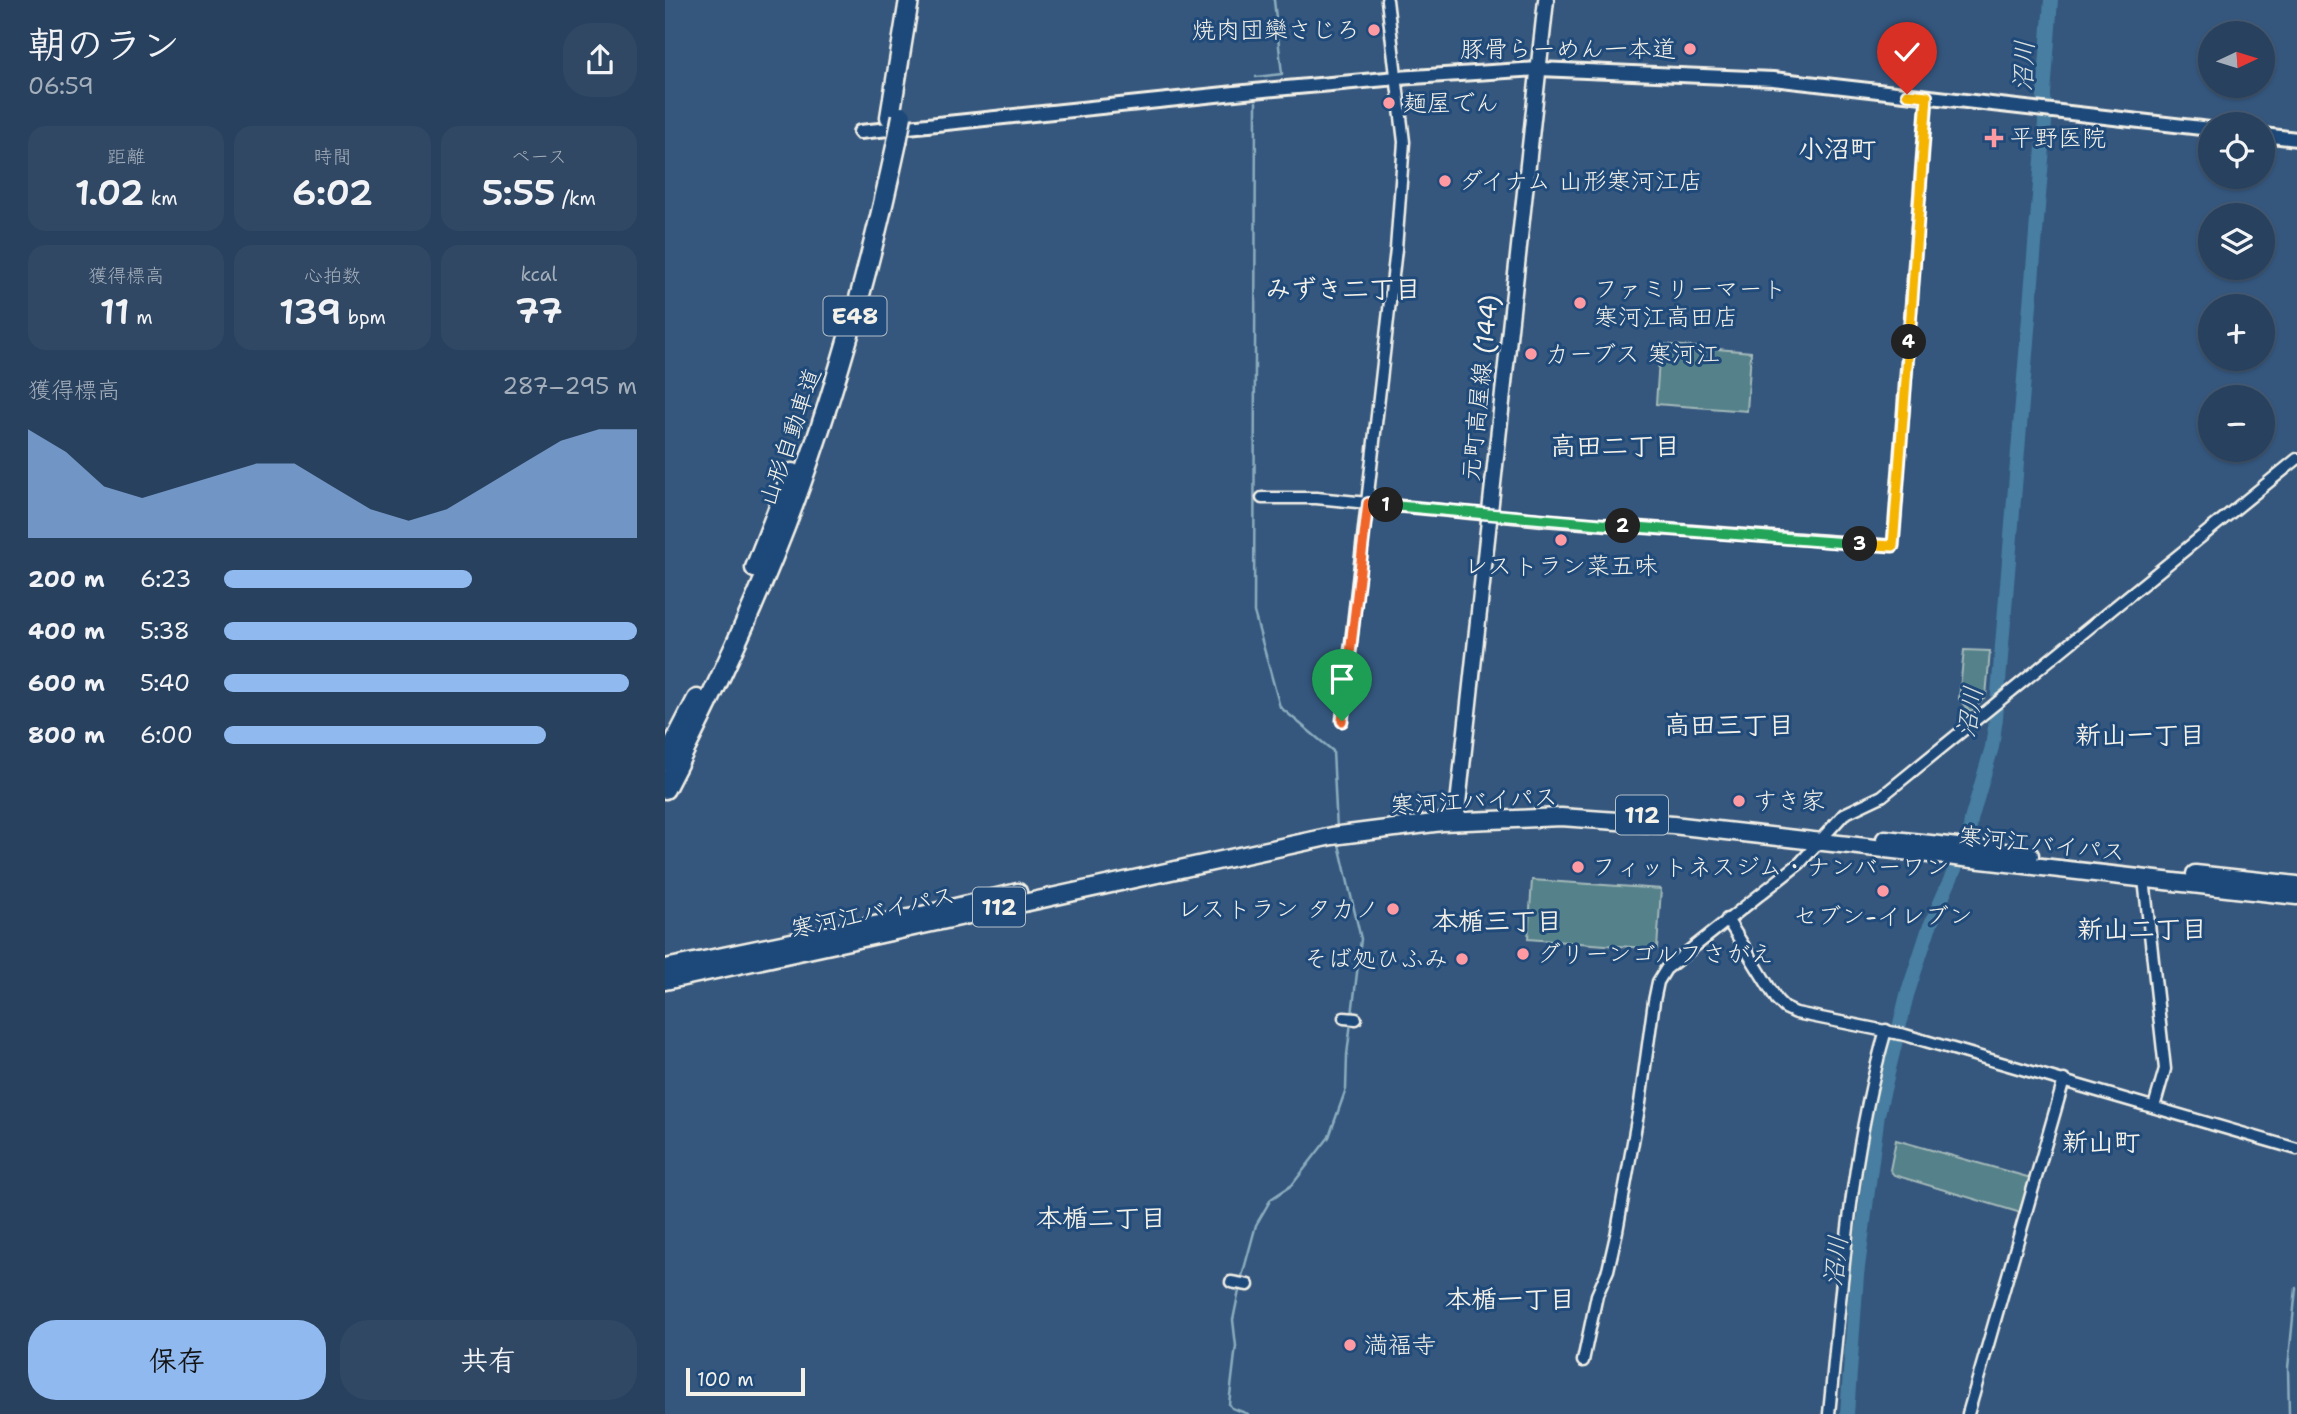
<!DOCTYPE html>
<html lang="ja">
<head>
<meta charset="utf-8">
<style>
	:root { --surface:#28415e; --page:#304864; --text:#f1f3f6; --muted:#a5afbc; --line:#445a73; --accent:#90b9f0 }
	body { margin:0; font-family:"Shantell Sans","Klee One",sans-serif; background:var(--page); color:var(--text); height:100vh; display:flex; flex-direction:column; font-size:26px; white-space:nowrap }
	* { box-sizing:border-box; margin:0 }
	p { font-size:23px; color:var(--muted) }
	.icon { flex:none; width:38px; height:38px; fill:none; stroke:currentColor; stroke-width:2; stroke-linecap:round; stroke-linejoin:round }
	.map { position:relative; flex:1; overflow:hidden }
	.details { display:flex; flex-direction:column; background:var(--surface); width:665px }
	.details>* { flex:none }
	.needle { width:46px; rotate:86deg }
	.fabs { position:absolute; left:1533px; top:21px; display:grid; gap:14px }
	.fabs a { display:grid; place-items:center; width:77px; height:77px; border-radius:50%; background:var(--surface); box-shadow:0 2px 5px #0004,0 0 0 2px var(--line); font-size:35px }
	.scale { position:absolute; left:21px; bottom:18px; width:119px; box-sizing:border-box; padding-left:7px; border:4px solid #f4f1e8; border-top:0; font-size:19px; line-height:24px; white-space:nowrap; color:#f4f1e8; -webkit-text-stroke:5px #1f4a7a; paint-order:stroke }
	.pin { position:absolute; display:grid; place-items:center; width:60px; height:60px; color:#fff; margin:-72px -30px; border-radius:50% 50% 50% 0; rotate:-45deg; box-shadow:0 0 7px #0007 }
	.pin .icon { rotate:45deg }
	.km { position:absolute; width:35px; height:35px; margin:-18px; border-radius:50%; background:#222; color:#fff; font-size:19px; line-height:35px; text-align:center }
	.round { display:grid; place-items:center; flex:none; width:74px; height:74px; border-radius:28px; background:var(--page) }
	.head { display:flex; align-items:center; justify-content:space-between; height:119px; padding:0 28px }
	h1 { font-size:38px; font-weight:600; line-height:52px }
	.metrics { display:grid; grid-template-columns:repeat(3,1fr); gap:10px; height:119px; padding:7px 28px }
	.metrics div { display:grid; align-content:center; border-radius:18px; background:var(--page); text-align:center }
	.metrics b { font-size:35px; font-weight:600 }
	.metrics small { font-size:19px; font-weight:400 }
	.metrics p { font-size:19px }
	.chart { height:196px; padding:14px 28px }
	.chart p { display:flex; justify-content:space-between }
	.chart svg { width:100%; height:126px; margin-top:7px; fill:var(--accent); opacity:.7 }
	.primary-button { display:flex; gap:14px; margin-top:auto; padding:14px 28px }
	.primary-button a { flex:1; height:80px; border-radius:28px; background:var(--accent); color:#111; font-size:28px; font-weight:600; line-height:80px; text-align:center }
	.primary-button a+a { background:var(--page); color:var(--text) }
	ul { padding:0 28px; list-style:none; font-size:23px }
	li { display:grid; grid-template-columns:112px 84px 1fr; align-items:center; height:52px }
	li i { height:18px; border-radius:9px; background:var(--accent) }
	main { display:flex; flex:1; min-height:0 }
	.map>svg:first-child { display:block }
</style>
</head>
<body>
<main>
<section class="details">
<div class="head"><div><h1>朝のラン</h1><p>06:59</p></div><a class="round"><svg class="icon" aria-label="share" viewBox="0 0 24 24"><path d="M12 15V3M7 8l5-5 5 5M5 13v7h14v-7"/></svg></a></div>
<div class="metrics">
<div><p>距離</p><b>1.02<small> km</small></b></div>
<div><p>時間</p><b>6:02</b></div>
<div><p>ペース</p><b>5:55<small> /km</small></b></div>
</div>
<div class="metrics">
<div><p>獲得標高</p><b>11<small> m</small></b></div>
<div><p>心拍数</p><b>139<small> bpm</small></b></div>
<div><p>kcal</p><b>77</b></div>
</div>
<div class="chart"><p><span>獲得標高</span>287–295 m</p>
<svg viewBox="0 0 160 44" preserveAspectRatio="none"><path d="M0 44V6L10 14L20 26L30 30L40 26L50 22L60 18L70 18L80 26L90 34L100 38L110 34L120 26L130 18L140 10L150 6L160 6V44z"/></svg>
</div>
<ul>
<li><b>200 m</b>6:23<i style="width:60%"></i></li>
<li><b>400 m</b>5:38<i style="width:100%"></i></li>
<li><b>600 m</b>5:40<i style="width:98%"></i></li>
<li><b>800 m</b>6:00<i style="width:78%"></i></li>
</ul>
<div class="primary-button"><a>保存</a><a>共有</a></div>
</section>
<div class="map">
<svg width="1632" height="1414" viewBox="0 0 1632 1414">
	<rect width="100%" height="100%" fill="#35577e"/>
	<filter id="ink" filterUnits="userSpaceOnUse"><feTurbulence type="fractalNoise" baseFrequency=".0143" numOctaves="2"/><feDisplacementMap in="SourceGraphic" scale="14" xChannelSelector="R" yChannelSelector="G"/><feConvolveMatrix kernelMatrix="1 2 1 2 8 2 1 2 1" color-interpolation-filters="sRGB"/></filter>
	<g filter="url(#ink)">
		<g fill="#54818a" stroke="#a4b9b9" stroke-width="2">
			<path d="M995,344L1086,352L1082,411L991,404Z"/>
			<path d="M1299,650L1325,651L1321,696L1305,712L1294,699Z"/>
			<path d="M867,880L996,889L992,949L863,939Z"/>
			<path d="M1231,1140L1366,1178L1356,1213L1229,1175L1225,1170Z"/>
		</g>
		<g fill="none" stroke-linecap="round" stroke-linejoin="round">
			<g stroke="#8cacbd" stroke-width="2.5">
				<path d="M591,77L617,74L609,0"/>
				<path d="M591,102L589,612L615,707L668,751L672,830"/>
				<path d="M673,840L696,939L687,1015"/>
				<path d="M576,1280L591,1225L606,1199L627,1185L664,1137L681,1089L682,1055L686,1022"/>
				<path d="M575,1286L568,1320L571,1346L564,1404L567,1408L583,1414"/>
				<path d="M1624,1414L1623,1368L1631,1288"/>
			</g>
			<path stroke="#467ea1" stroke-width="14" d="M1182,1414L1192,1275L1213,1114L1242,995L1264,928L1304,837L1306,820L1327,747L1331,718L1380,123L1379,94L1386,0"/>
			<g stroke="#f4f1e8" stroke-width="15">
				<g id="minor">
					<path d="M597,498H651L879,520L1228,546L1262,96"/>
					<path d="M677,721L731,249L739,142L722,0"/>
					<path d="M1479,879L1500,1069L1489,1107"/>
					<path d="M1062,919L1112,1000L1120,1008L1131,1013L1240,1035L1632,1149"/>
					<path d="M679,1018L691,1019"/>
					<path d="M566,1282L583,1285"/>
					<path d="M918,1361L932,1295L943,1270L952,1231L975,1103L989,1001L993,982L1001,969L1135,863L1179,814L1217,796L1632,459"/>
					<path d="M1164,1414C1177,1285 1185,1154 1221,1030"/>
					<path d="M1303,1414L1399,1080"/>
				</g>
			</g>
			<g stroke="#f4f1e8" stroke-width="18">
				<g id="tertiary">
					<path d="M195,132L599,90L732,78L874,69L1108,79L1545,129"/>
					<path d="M1598,135L1632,139"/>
				</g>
			</g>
			<g stroke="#f4f1e8" stroke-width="19">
				<path id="secondary" d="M791,822L881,0"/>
			</g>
			<g stroke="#f4f1e8" stroke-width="21">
				<g id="trunk">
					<path d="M1220,839L1365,855"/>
					<path d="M1530,874L1632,885"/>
					<path d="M0,968L253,916L353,892"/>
					<path d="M0,981L667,836L777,822L896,817L1008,825L1632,896"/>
				</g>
			</g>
			<g stroke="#f4f1e8" stroke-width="23">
				<g id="motorway">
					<path d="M225,117L244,0"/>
					<path d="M90,568L127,473"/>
					<path d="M0,761L32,699"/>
					<path d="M0,789C51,690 99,589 136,484C176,372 207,258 232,142"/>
				</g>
			</g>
			<use href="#minor" stroke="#1f4a7a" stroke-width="10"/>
			<use href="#tertiary" stroke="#1f4a7a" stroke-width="12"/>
			<use href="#secondary" stroke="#1f4a7a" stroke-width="14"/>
			<use href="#trunk" stroke="#1f4a7a" stroke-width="16"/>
			<use href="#motorway" stroke="#1f4a7a" stroke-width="18"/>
			<g stroke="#f4f1e8" stroke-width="23" stroke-linecap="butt">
				<path id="motorway-bridge" d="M232,142L237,116"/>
			</g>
			<use href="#motorway-bridge" stroke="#1f4a7a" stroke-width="18"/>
		</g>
	</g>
	<g fill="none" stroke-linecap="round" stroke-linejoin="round" filter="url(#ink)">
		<g stroke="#fff" stroke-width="14">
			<path id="split-1" d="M677,721L703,503L721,505"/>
		</g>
		<g stroke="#fff" stroke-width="14">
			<path id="split-2" d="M721,505L958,526"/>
		</g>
		<g stroke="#fff" stroke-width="14">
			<path id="split-3" d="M958,526L1195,544"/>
		</g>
		<g stroke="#fff" stroke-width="14">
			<path id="split-4" d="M1195,544L1228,546L1244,342"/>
		</g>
		<g stroke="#fff" stroke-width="14">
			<path id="split-5" d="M1242,94L1262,96L1244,342"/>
		</g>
		<use href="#split-1" stroke="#f0652b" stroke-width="9"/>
		<use href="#split-2" stroke="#22a559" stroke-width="9"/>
		<use href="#split-3" stroke="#22a559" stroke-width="9"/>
		<use href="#split-4" stroke="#f5b400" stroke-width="9"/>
		<use href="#split-5" stroke="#f5b400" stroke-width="9"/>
	</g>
	<g fill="#ff9aa2" stroke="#1f4a7a" stroke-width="2.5">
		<circle cx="709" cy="30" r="7"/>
		<circle cx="1025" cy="49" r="7"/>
		<circle cx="724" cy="103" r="7"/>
		<path d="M1325.5 127.5h7v7h7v7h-7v7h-7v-7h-7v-7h7z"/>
		<circle cx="780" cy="181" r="7"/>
		<circle cx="915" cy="303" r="7"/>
		<circle cx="866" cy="354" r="7"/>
		<circle cx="896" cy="540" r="7"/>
		<circle cx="1074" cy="801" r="7"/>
		<circle cx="913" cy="867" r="7"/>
		<circle cx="1218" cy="891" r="7"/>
		<circle cx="728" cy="909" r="7"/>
		<circle cx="858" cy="954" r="7"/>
		<circle cx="797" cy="959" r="7"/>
		<circle cx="685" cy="1345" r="7"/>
	</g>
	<g text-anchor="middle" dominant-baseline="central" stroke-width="6" stroke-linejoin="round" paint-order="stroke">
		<g fill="#1f4a7a" stroke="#b4bfc7" stroke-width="2">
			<rect x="158.5" y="296.5" width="63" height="39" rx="5"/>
			<rect x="951" y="795.5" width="52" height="39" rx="5"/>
			<rect x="308" y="887.5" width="52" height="39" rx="5"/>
		</g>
		<g font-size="23" font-weight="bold" fill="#f4f1e8">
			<text x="190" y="316">E48</text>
			<text x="977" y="815">112</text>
			<text x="334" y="907">112</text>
		</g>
		<g font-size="24" fill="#f4f1e8" stroke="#1f4a7a" text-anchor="start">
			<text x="695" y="30" text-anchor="end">焼肉団欒さじろ</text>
			<text x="1011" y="49" text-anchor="end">豚骨らーめん一本道</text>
			<text x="738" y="103">麺屋でん</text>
			<text x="1345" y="138">平野医院</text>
			<text x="794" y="181">ダイナム 山形寒河江店</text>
			<text x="929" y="289">ファミリーマート<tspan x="929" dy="28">寒河江高田店</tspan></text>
			<text x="880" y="354">カーブス 寒河江</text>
			<text x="896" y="566" text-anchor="middle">レストラン菜五味</text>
			<text x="1088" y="801">すき家</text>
			<text x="927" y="867">フィットネスジム・ナンバーワン</text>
			<text x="714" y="909" text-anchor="end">レストラン タカノ</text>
			<text x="1218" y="916" text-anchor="middle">セブン-イレブン</text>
			<text x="872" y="954">グリーンゴルフさがえ</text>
			<text x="783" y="959" text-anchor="end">そば処ひふみ</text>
			<text x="699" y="1345">満福寺</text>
		</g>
		<g font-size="24" fill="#f4f1e8" stroke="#1f4a7a">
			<text transform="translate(815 388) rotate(-84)">元町高屋線 (144)</text>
			<text transform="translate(125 437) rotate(-71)">山形自動車道</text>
			<text transform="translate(809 801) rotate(-3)">寒河江バイパス</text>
			<text transform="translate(1377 844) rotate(6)">寒河江バイパス</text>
			<text transform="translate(208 912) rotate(-12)">寒河江バイパス</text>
		</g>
		<g font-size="26" font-style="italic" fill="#dae0dd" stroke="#1f4a7a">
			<text transform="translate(1358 66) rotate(-88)">沼川</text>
			<text transform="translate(1304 712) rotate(-81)">沼川</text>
			<text transform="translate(1170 1261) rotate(-84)">沼川</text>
		</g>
		<g font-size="26" font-weight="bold" fill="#f4f1e8" stroke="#1f4a7a">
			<text x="1172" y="148">小沼町</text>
			<text x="678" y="288">みずき二丁目</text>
			<text x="950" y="445">高田二丁目</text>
			<text x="1064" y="724">高田三丁目</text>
			<text x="1475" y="734">新山一丁目</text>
			<text x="832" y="920">本楯三丁目</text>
			<text x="1477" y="928">新山二丁目</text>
			<text x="1436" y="1141">新山町</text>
			<text x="436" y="1217">本楯二丁目</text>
			<text x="845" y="1298">本楯一丁目</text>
		</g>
	</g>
</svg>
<div class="fabs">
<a><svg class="needle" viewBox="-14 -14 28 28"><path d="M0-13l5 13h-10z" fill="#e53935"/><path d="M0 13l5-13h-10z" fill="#a5afbc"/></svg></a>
<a><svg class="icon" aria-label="locate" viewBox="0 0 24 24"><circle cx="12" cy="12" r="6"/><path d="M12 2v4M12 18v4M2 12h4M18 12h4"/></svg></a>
<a><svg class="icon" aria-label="layers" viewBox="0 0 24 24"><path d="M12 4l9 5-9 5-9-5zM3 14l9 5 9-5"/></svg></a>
<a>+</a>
<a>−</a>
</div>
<div class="scale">100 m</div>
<div class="pin" style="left:677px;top:721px;background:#1e9e55"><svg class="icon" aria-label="arrive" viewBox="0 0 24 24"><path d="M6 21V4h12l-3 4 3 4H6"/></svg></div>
<div class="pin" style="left:1242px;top:94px;background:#d93025"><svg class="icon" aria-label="check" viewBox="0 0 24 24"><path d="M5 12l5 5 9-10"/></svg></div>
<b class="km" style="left:721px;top:505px">1</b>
<b class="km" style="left:958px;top:526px">2</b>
<b class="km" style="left:1195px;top:544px">3</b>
<b class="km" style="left:1244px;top:342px">4</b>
</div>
</main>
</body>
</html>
